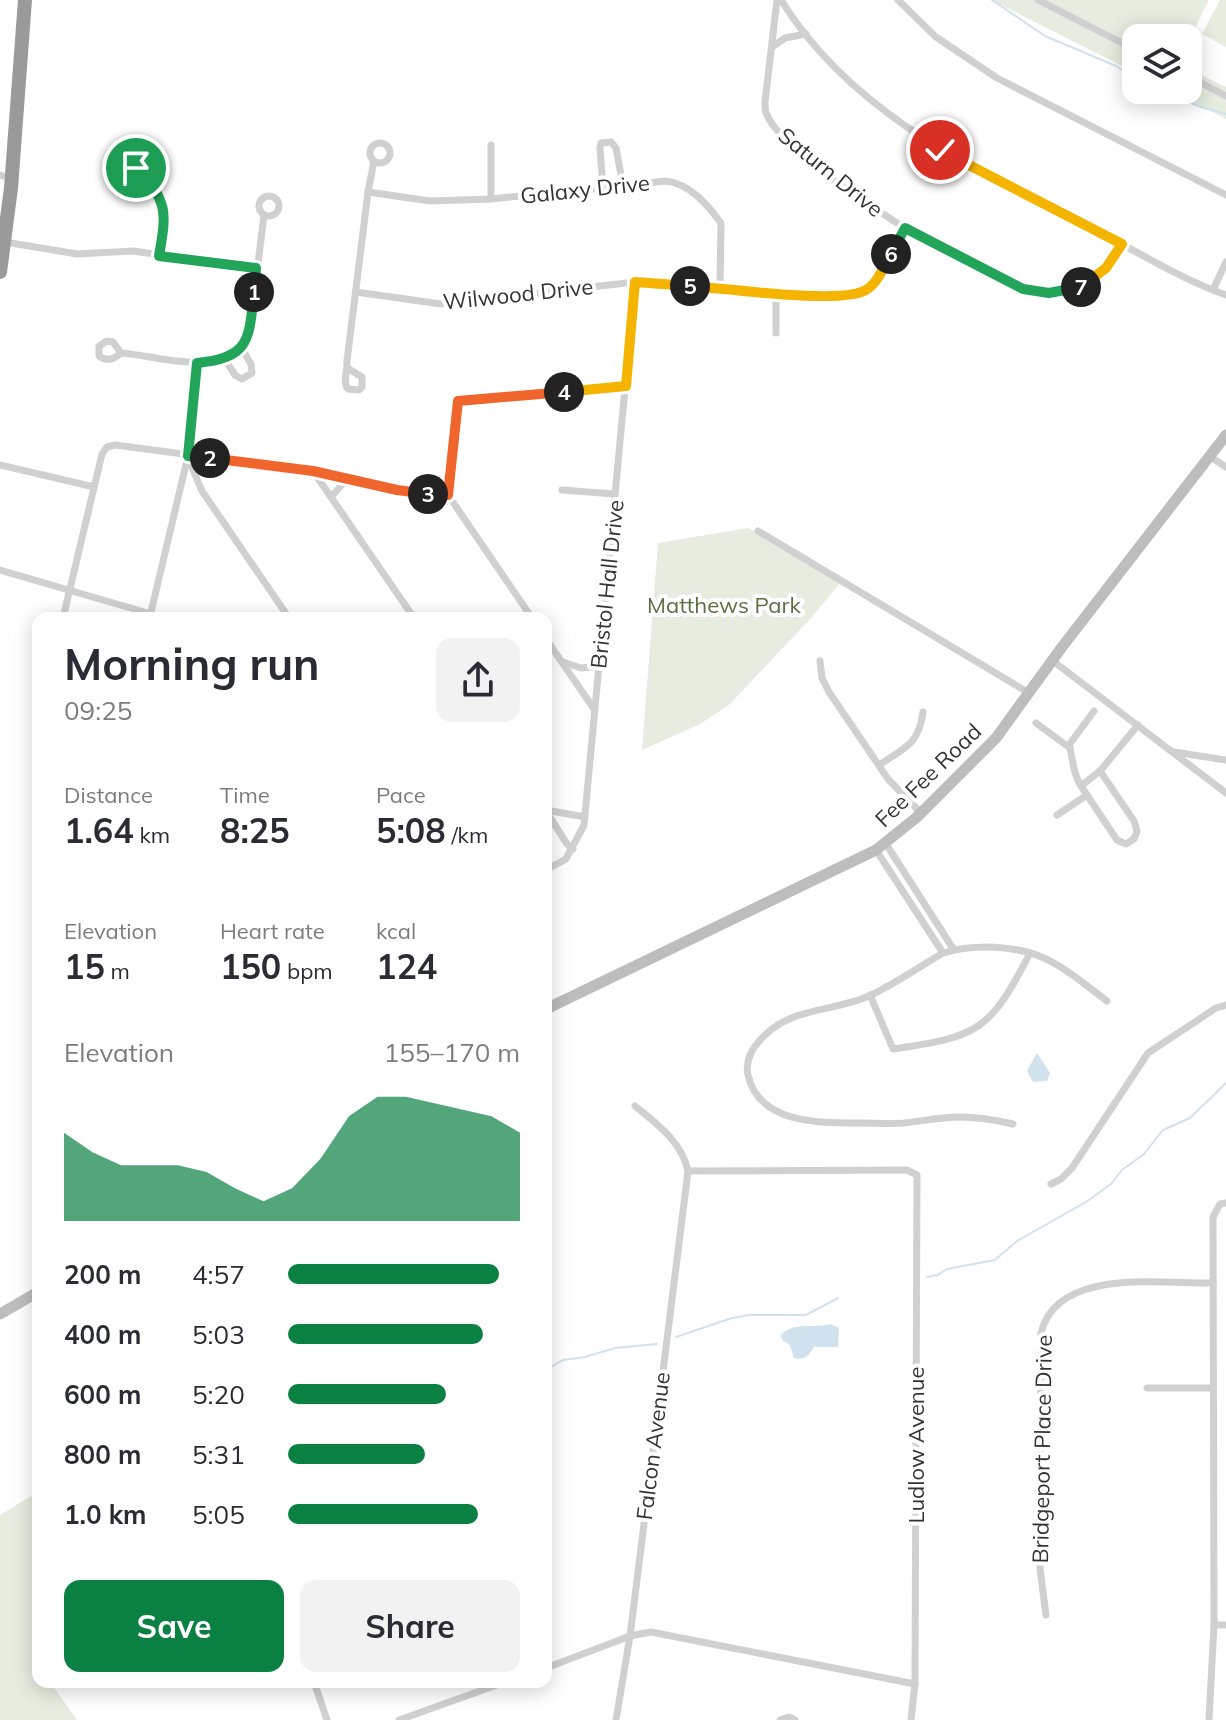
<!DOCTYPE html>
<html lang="en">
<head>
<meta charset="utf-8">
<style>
	:root { --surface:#fff; --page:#f2f2f3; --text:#2b2b33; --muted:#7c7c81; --accent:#0b8043 }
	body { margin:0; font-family:Mulish,sans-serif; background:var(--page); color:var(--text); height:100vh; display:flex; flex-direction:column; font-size:30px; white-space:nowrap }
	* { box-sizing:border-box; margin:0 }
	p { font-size:26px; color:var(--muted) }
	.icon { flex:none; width:44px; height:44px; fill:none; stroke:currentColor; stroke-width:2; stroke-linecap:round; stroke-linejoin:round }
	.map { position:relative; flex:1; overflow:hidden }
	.side { position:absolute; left:32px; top:612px; width:520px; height:1076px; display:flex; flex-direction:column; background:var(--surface); border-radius:16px; box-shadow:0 4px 20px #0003 }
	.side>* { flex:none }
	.buttons { position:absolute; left:1122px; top:24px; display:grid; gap:16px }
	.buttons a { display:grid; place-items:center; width:80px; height:80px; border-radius:16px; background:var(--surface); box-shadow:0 4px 20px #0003; font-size:40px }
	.pin { position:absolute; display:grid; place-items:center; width:68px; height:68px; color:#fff; margin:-34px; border:4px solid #fff; border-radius:50%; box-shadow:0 2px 8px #0007 }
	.km { position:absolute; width:40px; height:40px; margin:-20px; border-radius:50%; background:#222; color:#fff; font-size:22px; line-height:40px; text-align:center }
	.round { display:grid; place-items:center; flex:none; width:84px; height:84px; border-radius:16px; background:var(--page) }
	.headline { display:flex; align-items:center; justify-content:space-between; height:136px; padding:0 32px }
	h1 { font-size:44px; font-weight:700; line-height:60px }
	.metrics { display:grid; grid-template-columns:repeat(3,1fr); gap:12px; height:136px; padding:8px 32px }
	.metrics div { display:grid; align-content:center }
	.metrics b { font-size:34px; font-weight:700 }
	.metrics small { font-size:22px; font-weight:400 }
	.metrics p { font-size:22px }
	.chart { height:224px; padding:16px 32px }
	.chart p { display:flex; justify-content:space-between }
	.chart svg { width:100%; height:144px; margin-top:8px; fill:var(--accent); opacity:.7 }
	.action { display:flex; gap:16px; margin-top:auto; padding:16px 32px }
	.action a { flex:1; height:92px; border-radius:16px; background:var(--accent); color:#fff; font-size:32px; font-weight:700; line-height:92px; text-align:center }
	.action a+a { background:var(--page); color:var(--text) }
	ul { padding:0 32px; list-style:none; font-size:26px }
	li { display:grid; grid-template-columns:128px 96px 1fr; align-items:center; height:60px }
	li i { height:20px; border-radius:10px; background:var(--accent) }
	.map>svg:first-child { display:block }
</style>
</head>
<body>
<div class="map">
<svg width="1226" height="1720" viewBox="0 0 1226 1720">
	<rect width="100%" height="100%" fill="#fff"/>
	<g fill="#e6ecdf">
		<path d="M991,0H1209L1188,42V38H1136V73Z"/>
		<path d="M1220,0H1226V47L1202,34Z"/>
		<path d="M1188,69L1226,87V119L1169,90H1188Z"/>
		<path d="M748,528L840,583L810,619L729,705L700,724L642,750L658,543Z"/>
		<path d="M31,1496L38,1505V1682H50L77,1720H0V1515Z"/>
	</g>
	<g fill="#cfe2ee">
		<path d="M1037,1053L1050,1073L1047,1081L1033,1082L1027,1071Z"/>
		<path d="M830,1324L839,1328L838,1347H814C809,1355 805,1361 794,1358L790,1345L782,1340L781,1335C794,1321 814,1329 830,1324Z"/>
	</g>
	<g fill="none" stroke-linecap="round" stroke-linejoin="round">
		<g stroke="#cfe2ee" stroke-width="2">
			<path d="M992,0L1045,36L1116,66L1136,78"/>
			<path d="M1159,90L1201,107L1226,114"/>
			<path d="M927,1277L938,1275L947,1269L995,1260L1017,1241L1086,1202L1111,1184L1122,1170L1144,1154L1163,1130L1190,1118L1226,1083"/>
			<path d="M676,1337L732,1318L749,1315H806L838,1298"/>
			<path d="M546,1374L551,1367L563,1360L585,1357L615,1348L657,1344"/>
		</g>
		<g stroke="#d0d0d0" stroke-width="7">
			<path d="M777,0L765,102C765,108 765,113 769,119C797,168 996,294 1051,293C1085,292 1105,272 1122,244"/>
			<path d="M781,0C853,116 978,171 1095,230C1138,252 1181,279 1226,295"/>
			<path d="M898,0L936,37L997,78L1226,195"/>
			<path d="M1038,0L1136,50"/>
			<path d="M772,47L785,38L806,34"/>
			<path d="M1188,76L1226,96"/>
			<circle cx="380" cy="153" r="10"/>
			<circle cx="136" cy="158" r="10"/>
			<path d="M140,168C167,205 167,210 159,256"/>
			<path d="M0,175L3,176"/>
			<path d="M603,188L600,148L601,143L611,142L616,148L623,186"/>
			<path d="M368,192L430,201L491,199L666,181C690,184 707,204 721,223L720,288"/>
			<circle cx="269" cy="206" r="10"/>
			<path d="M491,199V145"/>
			<path d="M5,242L77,254L133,251L256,268"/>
			<path d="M1213,290L1226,262"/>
			<path d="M356,292L441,304L635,282L776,294L840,295L858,294L875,282L905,228"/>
			<path d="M776,333V294"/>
			<path d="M121,353L113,342L107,341L99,346V356C108,362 114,359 121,353C163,356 222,380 249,336L264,215"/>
			<path d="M224,358L235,375L242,379L252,373L251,364L241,347"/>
			<path d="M349,369L362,377V387L359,390L348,389C342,382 348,370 347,361L368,192L374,161"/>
			<path d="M1209,456L1226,467"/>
			<path d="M188,458L202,491L289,618"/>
			<path d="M0,465L94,487"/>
			<path d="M313,471L414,618"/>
			<path d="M562,490L615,494"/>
			<path d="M448,495L458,401L626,386"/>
			<path d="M331,497L348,478"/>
			<path d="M758,531L1029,693"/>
			<path d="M0,570L165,618"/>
			<path d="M151,612L188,456L197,363"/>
			<path d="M63,618L102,454L107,447L115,445L313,471L397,490L448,495L532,618"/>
			<path d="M546,639L594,709"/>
			<path d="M820,661L822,678L829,692L888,779L921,813"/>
			<path d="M1053,661L1226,793"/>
			<path d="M563,662L581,668L599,666"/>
			<path d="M1094,711L1069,745C1073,758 1073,775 1081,786L1100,771L1138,725"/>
			<path d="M1036,723L1070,748"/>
			<path d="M1174,752L1226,760"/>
			<path d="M879,765C905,748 919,744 923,712"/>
			<path d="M1081,786L1117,840L1126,844L1134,839L1137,831L1134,821L1100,771"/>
			<path d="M546,810L585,817"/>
			<path d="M546,811L567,844L573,849"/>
			<path d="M1057,815L1087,795"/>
			<path d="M886,844L954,950"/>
			<path d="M876,850L943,953"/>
			<path d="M546,870L566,859L584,825L635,282"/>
			<path d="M870,995L893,1049C978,1037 990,1031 1030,953"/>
			<path d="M1013,1124C996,1120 977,1117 959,1117C941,1117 922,1121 904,1123C890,1124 876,1123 862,1123C823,1123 759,1125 748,1075C744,1056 758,1040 772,1029C799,1008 838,1010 869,996C895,984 919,967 943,953C973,944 1015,945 1044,958C1066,968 1087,986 1107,1001"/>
			<path d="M688,1171L907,1170L917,1175L915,1684L911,1720"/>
			<path d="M1051,1184L1061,1179L1072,1168L1148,1053L1216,1008L1226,1005"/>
			<path d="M1147,1388H1213"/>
			<path d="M1046,1615L1040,1569L1041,1333C1057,1267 1162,1284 1213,1283"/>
			<path d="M1214,1625H1226"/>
			<path d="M546,1668L630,1636L651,1632L915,1684"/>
			<path d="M314,1682L327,1720"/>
			<path d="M399,1720L505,1682"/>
			<path d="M616,1720L630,1636L688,1171C682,1142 657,1124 635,1106"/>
			<path d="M780,1720L789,1717L795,1720"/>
			<path d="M1209,1720L1214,1625L1213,1217L1220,1204L1226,1203"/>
		</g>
		<g stroke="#bdbdbd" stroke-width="11">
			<path d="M546,1009L876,850L917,817L996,738L1062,647L1226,435"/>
			<path d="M0,1314L38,1292"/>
		</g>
		<path stroke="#9a9a9a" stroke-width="14" d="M0,272L11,188L25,0"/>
	</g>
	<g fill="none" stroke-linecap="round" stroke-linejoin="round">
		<g stroke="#fff" stroke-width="16">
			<path id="split-1" d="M136,168H140C167,205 167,210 159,256L256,268L254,292"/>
		</g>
		<g stroke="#fff" stroke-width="16">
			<path id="split-2" d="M210,458L188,456L197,363C251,358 249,338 254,292"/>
		</g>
		<g stroke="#fff" stroke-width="16">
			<path id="split-3" d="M210,458L313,471L397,490L428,494"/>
		</g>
		<g stroke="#fff" stroke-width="16">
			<path id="split-4" d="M428,494L448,495L458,401L564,392"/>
		</g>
		<g stroke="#fff" stroke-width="16">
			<path id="split-5" d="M564,392L626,386L635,282L690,286"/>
		</g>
		<g stroke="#fff" stroke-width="16">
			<path id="split-6" d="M690,286C724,288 841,305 866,290C878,283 884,266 891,254"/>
		</g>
		<g stroke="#fff" stroke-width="16">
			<path id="split-7" d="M891,254L905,228L1023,289L1049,293L1081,287"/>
		</g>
		<g stroke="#fff" stroke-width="16">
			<path id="split-8" d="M940,150L1122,244L1106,268L1081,287"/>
		</g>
		<use href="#split-1" stroke="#22a559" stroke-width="10"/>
		<use href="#split-2" stroke="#22a559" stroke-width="10"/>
		<use href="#split-3" stroke="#f0652b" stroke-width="10"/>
		<use href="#split-4" stroke="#f0652b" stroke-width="10"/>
		<use href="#split-5" stroke="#f5b400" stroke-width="10"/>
		<use href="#split-6" stroke="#f5b400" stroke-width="10"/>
		<use href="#split-7" stroke="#22a559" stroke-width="10"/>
		<use href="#split-8" stroke="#f5b400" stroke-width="10"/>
	</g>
	<g text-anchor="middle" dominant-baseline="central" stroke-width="8" stroke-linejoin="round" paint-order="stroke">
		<g font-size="22" fill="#333" stroke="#fff">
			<text transform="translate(831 172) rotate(39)">Saturn Drive</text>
			<text transform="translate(585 189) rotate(-6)">Galaxy Drive</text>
			<text transform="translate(518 294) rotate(-6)">Wilwood Drive</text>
			<text transform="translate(607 584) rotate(-84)">Bristol Hall Drive</text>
			<text transform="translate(928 775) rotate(-44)">Fee Fee Road</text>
			<text transform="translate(916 1445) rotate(-90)">Ludlow Avenue</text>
			<text transform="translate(653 1446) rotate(-83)">Falcon Avenue</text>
			<text transform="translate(1042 1449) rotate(-89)">Bridgeport Place Drive</text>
		</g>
		<g font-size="22" fill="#56703f" stroke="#fff">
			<text x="724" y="605">Matthews Park</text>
		</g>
	</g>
</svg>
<div class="buttons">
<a><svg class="icon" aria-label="layers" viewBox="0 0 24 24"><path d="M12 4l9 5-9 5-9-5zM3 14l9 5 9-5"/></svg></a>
</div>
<div class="pin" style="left:136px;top:168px;background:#1e9e55"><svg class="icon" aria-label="arrive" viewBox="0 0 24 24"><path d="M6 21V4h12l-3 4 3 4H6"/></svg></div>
<div class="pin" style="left:940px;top:150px;background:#d93025"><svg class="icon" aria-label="check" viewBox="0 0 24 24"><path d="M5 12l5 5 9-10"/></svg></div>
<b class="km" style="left:254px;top:292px">1</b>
<b class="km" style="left:210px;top:458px">2</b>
<b class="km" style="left:428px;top:494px">3</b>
<b class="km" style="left:564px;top:392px">4</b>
<b class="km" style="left:690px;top:286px">5</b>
<b class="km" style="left:891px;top:254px">6</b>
<b class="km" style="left:1081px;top:287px">7</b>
<section class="side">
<div class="headline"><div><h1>Morning run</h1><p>09:25</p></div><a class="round"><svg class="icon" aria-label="share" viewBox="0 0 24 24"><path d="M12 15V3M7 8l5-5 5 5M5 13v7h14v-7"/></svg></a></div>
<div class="metrics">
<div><p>Distance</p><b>1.64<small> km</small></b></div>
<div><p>Time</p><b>8:25</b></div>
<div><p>Pace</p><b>5:08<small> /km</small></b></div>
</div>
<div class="metrics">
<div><p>Elevation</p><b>15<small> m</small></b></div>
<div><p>Heart rate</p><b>150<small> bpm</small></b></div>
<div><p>kcal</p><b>124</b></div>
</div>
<div class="chart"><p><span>Elevation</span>155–170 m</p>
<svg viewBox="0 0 160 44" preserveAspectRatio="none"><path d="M0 44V17L10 23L20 27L30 27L40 27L50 29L60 34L70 38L80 34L90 25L100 12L110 6L120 6L130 8L140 10L150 12L160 17V44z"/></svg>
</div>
<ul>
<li><b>200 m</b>4:57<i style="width:91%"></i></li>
<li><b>400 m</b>5:03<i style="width:84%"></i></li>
<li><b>600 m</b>5:20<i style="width:68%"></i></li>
<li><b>800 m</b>5:31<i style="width:59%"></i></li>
<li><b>1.0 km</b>5:05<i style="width:82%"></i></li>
</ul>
<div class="action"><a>Save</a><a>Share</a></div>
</section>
</div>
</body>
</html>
